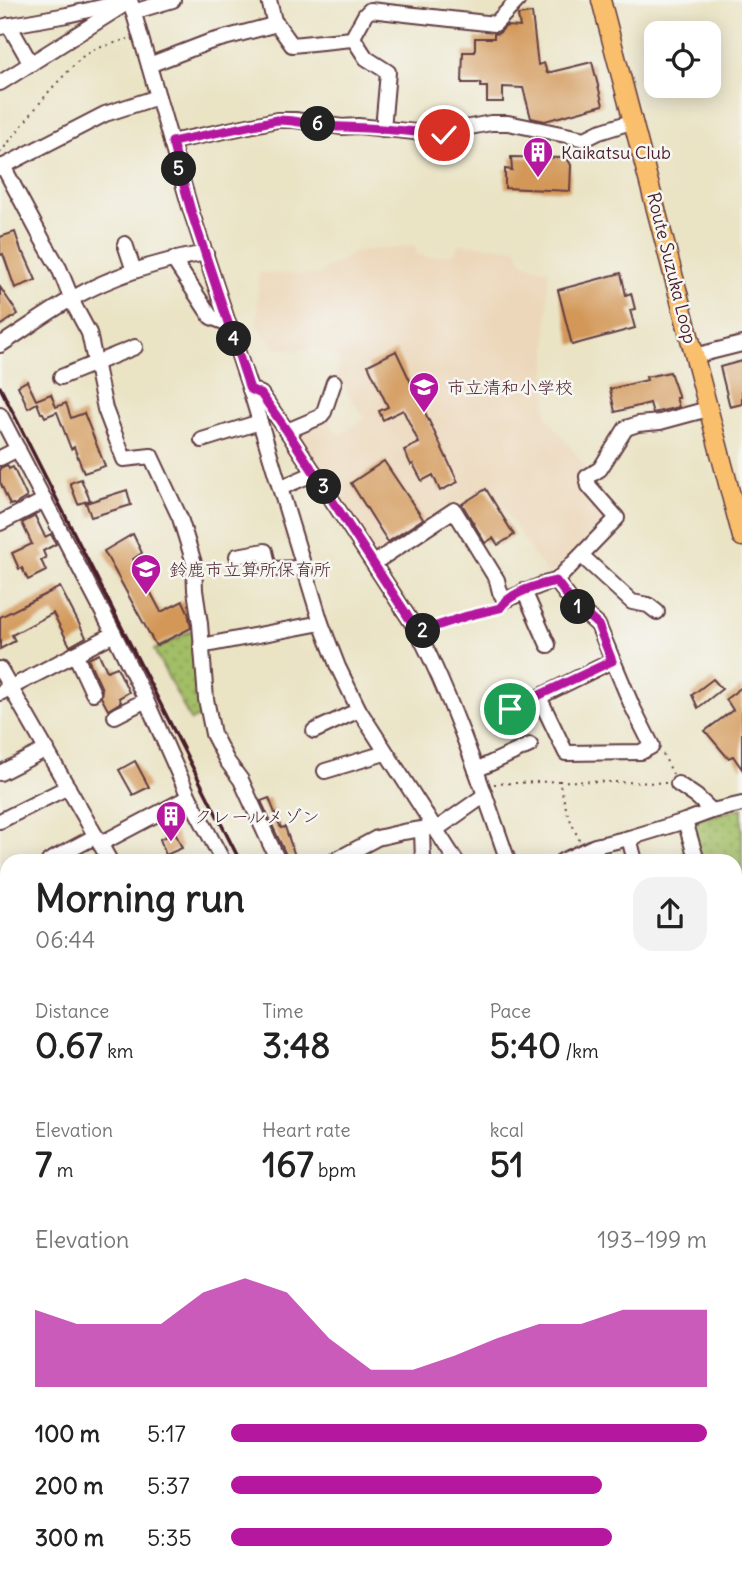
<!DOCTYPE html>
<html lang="en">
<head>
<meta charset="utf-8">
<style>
	:root { --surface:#fff; --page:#f2f2f2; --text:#222; --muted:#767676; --accent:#b5179e }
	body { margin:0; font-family:Delius,"Klee One",sans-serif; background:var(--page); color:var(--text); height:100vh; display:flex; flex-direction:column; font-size:26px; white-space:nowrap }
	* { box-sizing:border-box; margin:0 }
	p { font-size:23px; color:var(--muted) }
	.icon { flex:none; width:38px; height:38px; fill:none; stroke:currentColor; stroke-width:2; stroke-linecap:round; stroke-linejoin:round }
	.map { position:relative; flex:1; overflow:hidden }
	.details { position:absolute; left:0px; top:854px; width:742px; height:726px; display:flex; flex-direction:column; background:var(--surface); border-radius:21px 21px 0 0; box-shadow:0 4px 18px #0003 }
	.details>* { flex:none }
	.controls { position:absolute; left:644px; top:21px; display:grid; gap:14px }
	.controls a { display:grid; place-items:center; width:77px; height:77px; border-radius:14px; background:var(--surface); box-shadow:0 4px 18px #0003; font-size:35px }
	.pin { position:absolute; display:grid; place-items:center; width:60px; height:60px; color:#fff; margin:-30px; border:4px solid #fff; border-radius:50%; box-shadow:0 2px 7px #0007 }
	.km { position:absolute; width:35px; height:35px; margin:-18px; border-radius:50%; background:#222; color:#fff; font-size:19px; line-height:35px; text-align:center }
	.round { display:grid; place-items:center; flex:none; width:74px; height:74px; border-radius:21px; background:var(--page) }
	.overview { display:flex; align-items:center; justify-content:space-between; height:119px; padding:0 35px }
	h1 { font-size:38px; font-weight:700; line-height:52px }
	.figures { display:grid; grid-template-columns:repeat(3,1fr); gap:10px; height:119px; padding:7px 35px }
	.figures div { display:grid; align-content:center }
	.figures b { font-size:35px; font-weight:700 }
	.figures small { font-size:19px; font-weight:400 }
	.figures p { font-size:19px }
	.chart { height:196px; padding:14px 35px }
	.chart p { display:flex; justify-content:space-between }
	.chart svg { width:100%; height:126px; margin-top:7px; fill:var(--accent); opacity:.7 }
	ul { padding:0 35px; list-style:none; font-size:23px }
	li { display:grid; grid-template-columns:112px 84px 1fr; align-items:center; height:52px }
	li i { height:18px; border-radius:9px; background:var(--accent) }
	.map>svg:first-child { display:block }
</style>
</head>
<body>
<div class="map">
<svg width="742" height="1579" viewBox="0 0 742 1579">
	<defs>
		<pattern id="park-dots" width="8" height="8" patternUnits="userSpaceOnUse" patternTransform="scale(1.75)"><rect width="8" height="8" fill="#a2be66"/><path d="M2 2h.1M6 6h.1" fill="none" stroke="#869a54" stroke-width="1.8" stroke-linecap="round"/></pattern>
	</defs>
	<rect width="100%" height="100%" fill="#f6f6f2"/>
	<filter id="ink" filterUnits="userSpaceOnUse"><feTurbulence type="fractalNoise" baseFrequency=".0143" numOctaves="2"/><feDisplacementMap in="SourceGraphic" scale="14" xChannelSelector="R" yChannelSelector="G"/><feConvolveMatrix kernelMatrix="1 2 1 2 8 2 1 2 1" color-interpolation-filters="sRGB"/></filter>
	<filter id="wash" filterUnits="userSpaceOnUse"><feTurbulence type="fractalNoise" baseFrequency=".00686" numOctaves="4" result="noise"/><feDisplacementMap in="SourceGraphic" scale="28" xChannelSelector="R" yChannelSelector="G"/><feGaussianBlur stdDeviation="1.57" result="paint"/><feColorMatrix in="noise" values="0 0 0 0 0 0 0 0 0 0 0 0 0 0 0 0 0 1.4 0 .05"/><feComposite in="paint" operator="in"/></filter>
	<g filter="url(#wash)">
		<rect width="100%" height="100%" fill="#eae3c4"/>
		<path fill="#ecd7ba" d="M459,244L517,248L519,256L524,263L531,266L548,270L546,416L585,466L580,481L606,512V519L560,568L548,576L488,486L455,504L379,554L372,553L297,436L299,430L325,417L340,435L363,420L364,417L337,378L339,361L322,350L303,348L299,351L276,348L257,325L259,273L317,275L355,252L415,246L417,254L427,257L454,254Z"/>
		<g fill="url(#park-dots)" stroke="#766e48" stroke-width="2">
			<path d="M196,628L204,714L191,721L154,650Z"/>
			<path d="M742,808V900L735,903V861H700L690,821Z"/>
		</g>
		<g id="blocks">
			<g fill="#d39859">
				<path d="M532,13L538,65L544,63L547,73L592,62L603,105L545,121L531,118L523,88L503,87V102H487V87H481V83H462L463,52H475V38H494V34L499,33L506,26L520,27L518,15Z"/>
				<path d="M511,157L567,158L571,165L570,191L505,188V169L512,170Z"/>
				<path d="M15,232L22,253H24L36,280L15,288L3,254L0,255V237Z"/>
				<path d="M621,273L626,295L631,293L635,309L630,310L635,328L572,345L558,290Z"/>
				<path d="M0,287L18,314L0,326Z"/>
				<path d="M396,351L458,482L440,491L433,475L422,481L413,464L411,465L404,450L419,443L403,410L383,420L379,411L388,407L368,365Z"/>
				<path d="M742,361V404L730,407L720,367Z"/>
				<path d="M670,372L679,398H676L679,407L653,413L650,403L615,412L610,389L647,380L646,377Z"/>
				<path d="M27,381L36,400L51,394L56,407L66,403L71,418L84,413L105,466L84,473L74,447L71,449L57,412L45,417L43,413H41L37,403L28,408L18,386Z"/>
				<path d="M384,461L423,519L388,542L351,483Z"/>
				<path d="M7,465L9,469L13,467L27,497L14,505L13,504L10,505L0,482V468Z"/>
				<path d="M81,479L90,500L78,504L70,483Z"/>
				<path d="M486,489L514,535L498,545L493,538L485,543L462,504Z"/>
				<path d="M127,490L131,505L91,517L86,503Z"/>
				<path d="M35,516L45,537L51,534L56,544L43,551L46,558L41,560L46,571L28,580L22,568L19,569L12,553L32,544L22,523Z"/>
				<path d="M133,534L142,553L133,559L161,612L183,601L188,612L191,628L156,646L104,551Z"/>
				<path d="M60,587L86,637L70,646L53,613L12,635L15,641L0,649V617Z"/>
				<path d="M99,654L107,671L117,667L129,692L119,698L121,702L108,710L101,697L102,689L88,659Z"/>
				<path d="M713,679L722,689L698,708L692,695Z"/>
				<path d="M742,687V769L733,756L728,758L705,731L733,710L726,699Z"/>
				<path d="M135,761L149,787L133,795L119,770Z"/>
				<path d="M269,798L281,828L285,827L296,859L287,857L261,801Z"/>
				<path d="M175,832L182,848L166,855L160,839Z"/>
			</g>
		</g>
	</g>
	<g filter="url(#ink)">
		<use href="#blocks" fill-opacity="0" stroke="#623c42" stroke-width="2"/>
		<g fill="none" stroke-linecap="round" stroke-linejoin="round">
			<g stroke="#623c42" stroke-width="18">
				<g id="minor">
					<path d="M130,0L191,211L250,389L321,623L338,667L359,710L456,861"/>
					<path d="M269,0L275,25"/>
					<path d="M133,12L173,0"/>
					<path d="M9,25L31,64"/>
					<path d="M0,27L67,15L119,3"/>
					<path d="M352,39L355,41L366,58L388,72L383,129"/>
					<path d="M149,65L209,42L277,24L292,45L352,39L365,15L370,10L495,24L518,0"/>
					<path d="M0,83L130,1"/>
					<path d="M171,142L277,120H295L342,127L358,126L444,135L458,132L470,127L491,123H508L585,139L599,132L634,121"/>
					<path d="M3,166L42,239L59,268L75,307L89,333L105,409L124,459L151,456L180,518L194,563L195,590L200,624L206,699L213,734L227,761L241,780L278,861"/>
					<path d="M0,168L105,114L158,97"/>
					<path d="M125,244L134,271"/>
					<path d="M173,259L211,317L229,324"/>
					<path d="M0,345C24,330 48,312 73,298C114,275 160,261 206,253"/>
					<path d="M694,356L742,344"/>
					<path d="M61,377L135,347"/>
					<path d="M250,389L261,394L287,431L418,632C455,705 481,784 508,861"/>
					<path d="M0,415L114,634L146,700L189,797L223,861"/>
					<path d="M287,431L320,417L324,412L334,382"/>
					<path d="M202,440L260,422"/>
					<path d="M0,458L18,449"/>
					<path d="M280,488L315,473"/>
					<path d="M0,523L45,500"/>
					<path d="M237,556L265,551L269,569L304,568"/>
					<path d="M582,556L632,602L648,605L657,612"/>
					<path d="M374,563L454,510L497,580L500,592L505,600L544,584L556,581L617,518L589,486L587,477L600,469L626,428L638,424L660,422L708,409"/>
					<path d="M556,581L572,602L598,625L632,706L652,746L641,752L566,753L539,697L612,661"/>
					<path d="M524,591L548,645"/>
					<path d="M201,646L321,623"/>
					<path d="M75,654L93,693"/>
					<path d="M0,669L110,861"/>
					<path d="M0,693L114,634"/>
					<path d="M510,709L539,697"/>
					<path d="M115,716L146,700"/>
					<path d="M314,731L359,710"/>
					<path d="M476,770L530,745"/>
					<path d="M325,771L385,753"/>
					<path d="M0,773L47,749"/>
					<path d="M678,784L697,797L712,811"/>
					<path d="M0,821L68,787"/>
					<path d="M685,821L697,861"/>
					<path d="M422,830L423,861"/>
					<path d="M629,838L635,861"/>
					<path d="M100,844L189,797"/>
					<path d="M593,847L598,861"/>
					<path d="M49,861L96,836"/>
					<path d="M334,861L377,838L403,832L441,826L485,795"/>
					<path d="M562,861L595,846L629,838L685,821L712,811L742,804"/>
					<path d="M735,953L742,979"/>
					<path d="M0,965L7,979L0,982"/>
					<path d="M735,1024L742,1022"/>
					<path d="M735,1168L742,1167"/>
					<path d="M735,1214L742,1218"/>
					<path d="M0,1264L7,1290"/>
					<path d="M735,1303L742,1315"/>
					<path d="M0,1354L7,1349"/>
					<path d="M735,1423L742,1416"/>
					<path d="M0,1543L7,1541"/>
					<path d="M120,1573L123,1579"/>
					<path d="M276,1573L279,1579"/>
					<path d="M411,1573L413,1579"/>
					<path d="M584,1573L587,1579"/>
					<path d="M31,1576L41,1579"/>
					<path d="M163,1579L170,1573"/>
					<path d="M187,1579V1573"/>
				</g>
			</g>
			<g stroke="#623c42" stroke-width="21">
				<path id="major" d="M601,0L742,537"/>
			</g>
			<g stroke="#623c42" stroke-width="2" stroke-dasharray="2 5" stroke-linecap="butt">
				<path d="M0,153L51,89L82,57L95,49L128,39"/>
				<path d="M432,628L494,609"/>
				<path d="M663,754L673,774"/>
				<path d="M559,781L667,783"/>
				<path d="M494,784L559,781L567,812L579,840"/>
			</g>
			<use href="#minor" stroke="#fff" stroke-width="14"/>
			<use href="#major" stroke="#f9bf6d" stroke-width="18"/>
			<g stroke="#4a1f2b" stroke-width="3.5">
				<path d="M0,387L240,861"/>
				<path d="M605,1573L608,1579"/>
			</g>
		</g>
	</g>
	<g fill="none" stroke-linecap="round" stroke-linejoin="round" filter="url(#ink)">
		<g stroke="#fff" stroke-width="14">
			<path id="route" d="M444,135C410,131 377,128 344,127C321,127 299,120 277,120L172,142L191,211L250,389L261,394L287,431L418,632L467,616L500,608C510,592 538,585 556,581L572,602L598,625L612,661L510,709"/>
		</g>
		<use href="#route" stroke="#b5179e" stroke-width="9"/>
	</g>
	<defs>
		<g id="building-pin" transform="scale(1.575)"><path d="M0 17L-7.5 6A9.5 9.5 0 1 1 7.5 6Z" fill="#b5179e" stroke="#f6f6f2"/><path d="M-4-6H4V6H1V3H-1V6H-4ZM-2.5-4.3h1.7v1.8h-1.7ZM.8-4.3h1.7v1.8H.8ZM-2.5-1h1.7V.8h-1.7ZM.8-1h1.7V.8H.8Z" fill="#fff"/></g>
		<g id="school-pin" transform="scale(1.575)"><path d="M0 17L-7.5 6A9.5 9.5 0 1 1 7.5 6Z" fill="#b5179e" stroke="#f6f6f2"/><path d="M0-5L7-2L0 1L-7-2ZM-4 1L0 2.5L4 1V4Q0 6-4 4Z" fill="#fff"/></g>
	</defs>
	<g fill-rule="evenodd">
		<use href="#building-pin" x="538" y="152"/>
		<use href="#school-pin" x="424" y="387"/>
		<use href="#school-pin" x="146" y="569"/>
		<use href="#building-pin" x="171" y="816"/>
	</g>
	<g text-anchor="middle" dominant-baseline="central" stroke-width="5" stroke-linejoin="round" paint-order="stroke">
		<g font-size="18" fill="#4a1f2b" stroke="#f6f6f2" text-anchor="start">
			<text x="561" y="152">Kaikatsu Club</text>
			<text x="447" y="387">市立清和小学校</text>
			<text x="169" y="569">鈴鹿市立算所保育所</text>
			<text x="194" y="816">クレールメゾン</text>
		</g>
		<g font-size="18" fill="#4a1f2b" stroke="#f6f6f2">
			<text transform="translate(672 268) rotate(76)">Route Suzuka Loop</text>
		</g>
	</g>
</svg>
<div class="controls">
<a><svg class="icon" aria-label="locate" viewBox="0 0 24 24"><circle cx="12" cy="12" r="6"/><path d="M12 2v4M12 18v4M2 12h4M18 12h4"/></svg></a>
</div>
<div class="pin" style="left:510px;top:709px;background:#1e9e55"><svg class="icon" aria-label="arrive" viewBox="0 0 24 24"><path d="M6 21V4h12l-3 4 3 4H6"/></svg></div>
<div class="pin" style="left:444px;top:135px;background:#d93025"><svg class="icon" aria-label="check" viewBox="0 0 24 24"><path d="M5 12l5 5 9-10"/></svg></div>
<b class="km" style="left:578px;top:607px">1</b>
<b class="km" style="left:423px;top:631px">2</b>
<b class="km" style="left:324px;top:487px">3</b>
<b class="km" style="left:234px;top:339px">4</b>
<b class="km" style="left:179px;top:169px">5</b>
<b class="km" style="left:318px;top:124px">6</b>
<section class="details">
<div class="overview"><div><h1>Morning run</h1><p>06:44</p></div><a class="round"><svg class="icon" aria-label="share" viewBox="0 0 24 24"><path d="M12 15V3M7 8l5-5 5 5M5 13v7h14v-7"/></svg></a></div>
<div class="figures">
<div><p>Distance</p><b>0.67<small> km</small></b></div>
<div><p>Time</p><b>3:48</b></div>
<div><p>Pace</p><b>5:40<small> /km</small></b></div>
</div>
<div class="figures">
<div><p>Elevation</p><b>7<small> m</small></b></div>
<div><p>Heart rate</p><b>167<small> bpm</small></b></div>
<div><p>kcal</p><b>51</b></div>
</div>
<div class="chart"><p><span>Elevation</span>193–199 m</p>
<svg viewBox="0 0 160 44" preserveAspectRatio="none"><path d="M0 44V17L10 22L20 22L30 22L40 11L50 6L60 11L70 27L80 38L90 38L100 33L110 27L120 22L130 22L140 17L150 17L160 17V44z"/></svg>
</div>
<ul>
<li><b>100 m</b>5:17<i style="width:100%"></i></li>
<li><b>200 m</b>5:37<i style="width:78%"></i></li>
<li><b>300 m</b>5:35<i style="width:80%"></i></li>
</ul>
</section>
</div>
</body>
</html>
